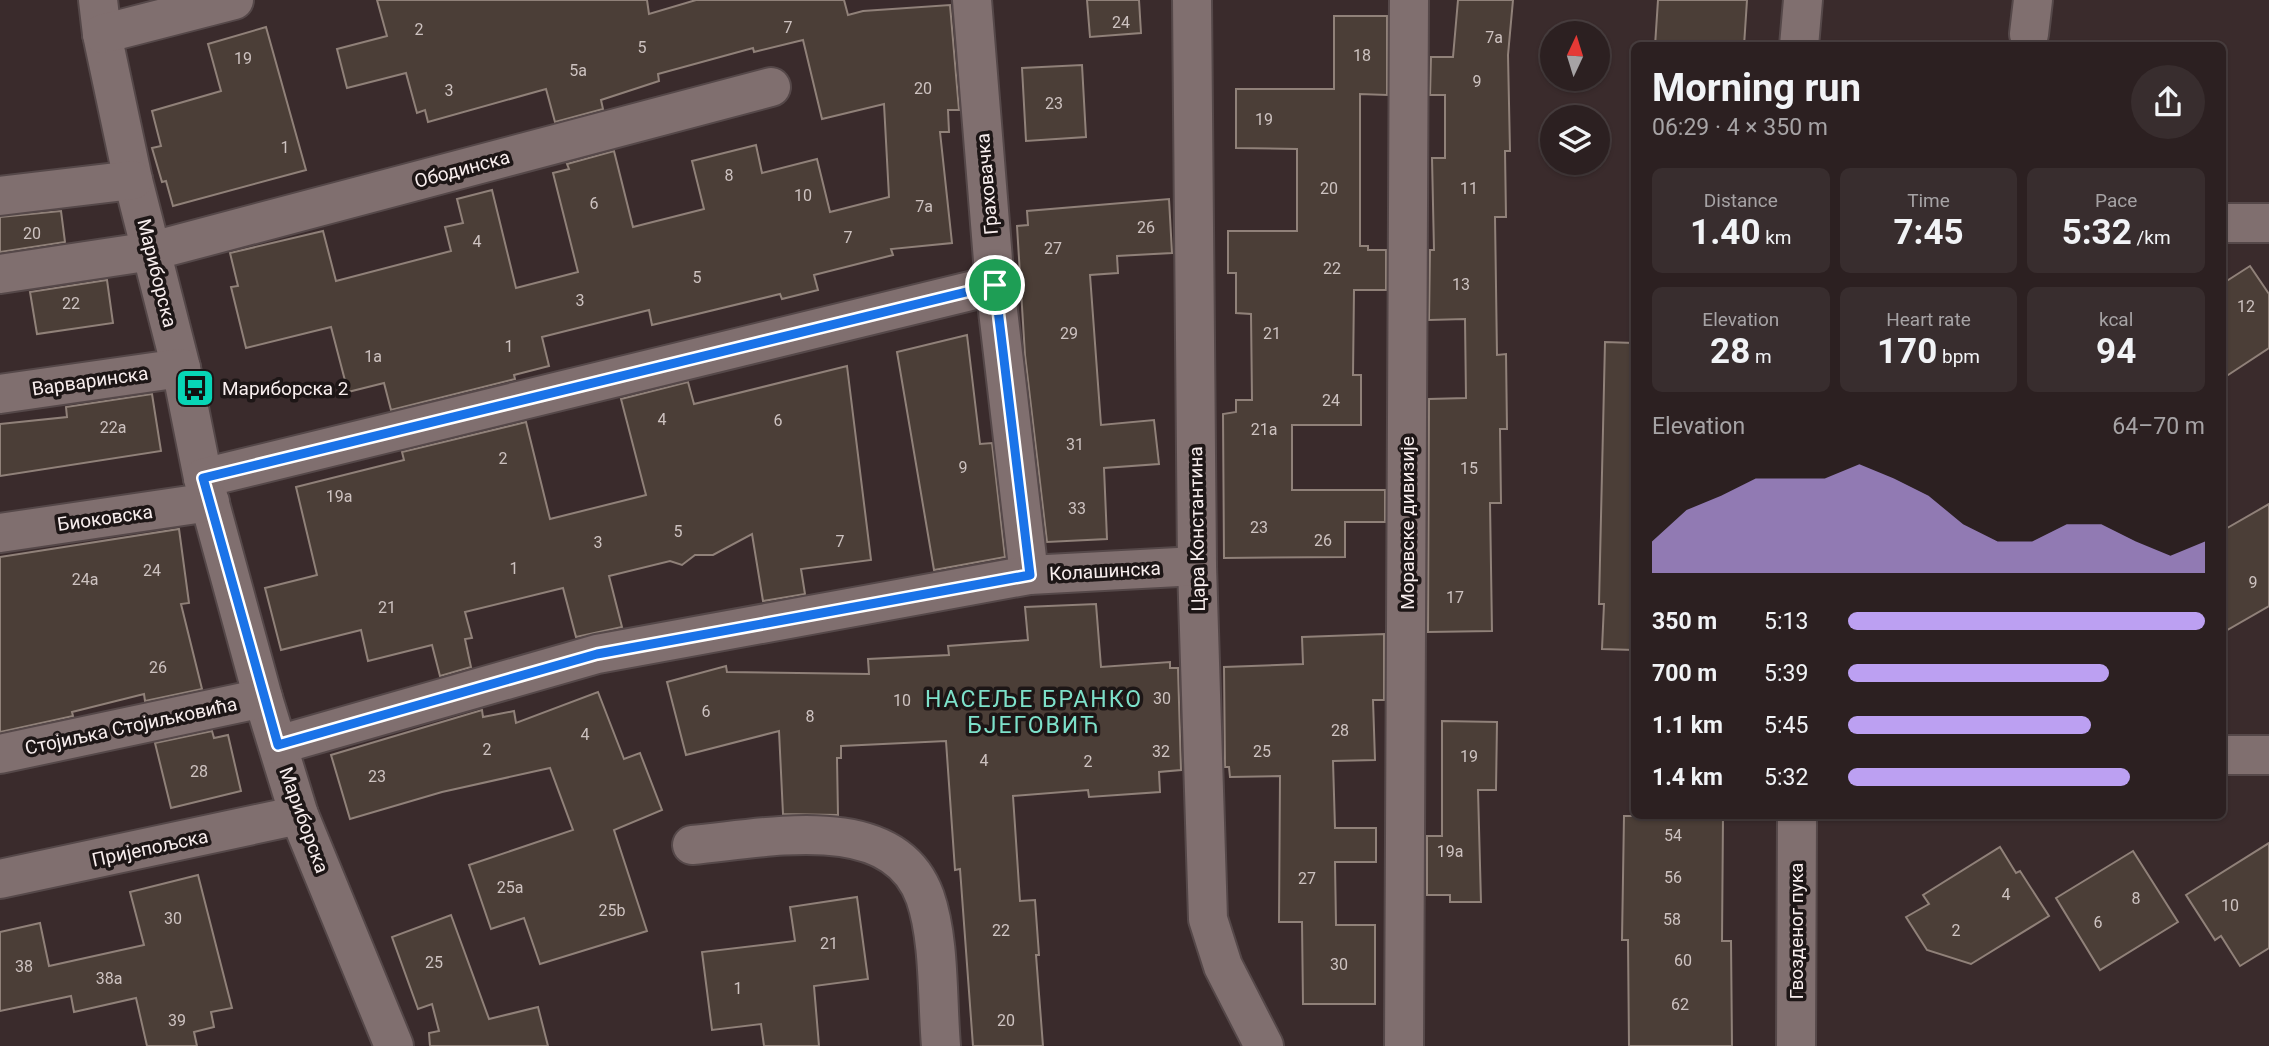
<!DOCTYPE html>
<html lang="en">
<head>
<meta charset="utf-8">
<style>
	:root { --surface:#2c2021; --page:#382d2e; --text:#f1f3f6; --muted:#a6a3a5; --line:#483e3f; --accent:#bca0f2 }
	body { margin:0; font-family:Roboto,sans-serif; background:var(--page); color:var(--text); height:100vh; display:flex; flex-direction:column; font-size:26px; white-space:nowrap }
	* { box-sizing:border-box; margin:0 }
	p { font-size:23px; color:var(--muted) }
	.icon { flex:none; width:38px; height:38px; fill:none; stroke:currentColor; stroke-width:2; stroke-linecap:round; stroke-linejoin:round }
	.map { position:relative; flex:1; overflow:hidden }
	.sheet { position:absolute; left:1631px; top:42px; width:595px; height:777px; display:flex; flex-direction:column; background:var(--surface); border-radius:10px; box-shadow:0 2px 5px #0004,0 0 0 2px var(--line) }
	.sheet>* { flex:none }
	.needle { width:46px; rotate:4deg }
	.controls { position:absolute; left:1540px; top:21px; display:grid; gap:14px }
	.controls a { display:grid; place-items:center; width:70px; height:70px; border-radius:50%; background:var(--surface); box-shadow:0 2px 5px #0004,0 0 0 2px var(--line); font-size:35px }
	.pin { position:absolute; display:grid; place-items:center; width:60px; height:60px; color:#fff; margin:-30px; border:4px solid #fff; border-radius:50%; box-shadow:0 2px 7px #0007 }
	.round { display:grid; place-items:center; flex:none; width:74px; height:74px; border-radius:37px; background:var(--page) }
	.summary { display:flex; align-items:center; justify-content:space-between; height:119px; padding:0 21px }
	h1 { font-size:38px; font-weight:700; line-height:52px }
	.metrics { display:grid; grid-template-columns:repeat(3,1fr); gap:10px; height:119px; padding:7px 21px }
	.metrics div { display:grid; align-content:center; border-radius:10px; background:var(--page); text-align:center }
	.metrics b { font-size:35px; font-weight:700 }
	.metrics small { font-size:19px; font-weight:400 }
	.metrics p { font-size:19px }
	.chart { height:196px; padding:14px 21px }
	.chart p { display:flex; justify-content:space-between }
	.chart svg { width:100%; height:126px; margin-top:7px; fill:var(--accent); opacity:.7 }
	ul { padding:0 21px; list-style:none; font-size:23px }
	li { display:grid; grid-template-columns:112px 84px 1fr; align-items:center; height:52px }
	li i { height:18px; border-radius:9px; background:var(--accent) }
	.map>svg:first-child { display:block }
</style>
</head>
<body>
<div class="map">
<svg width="2269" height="1046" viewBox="0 0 2269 1046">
	<rect width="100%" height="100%" fill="#3a2b2c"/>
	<g fill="#4b3e37" stroke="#908179" stroke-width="2">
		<path d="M377,0H647L649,14L696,0H844L848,15L863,11L950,5L959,110H948L949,132H940L952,243L891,249L893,255L814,275L818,290L782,299L780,294L652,325L649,310L542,337L549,366L514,375L515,379L391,410L384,383L348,392L331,327L246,348L231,287L238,286L230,253L323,231L336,281L451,251L445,227L463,223L457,199L492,190L516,288L578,272L553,173L569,169L567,164L614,151L633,227L704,209L692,161L756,145L762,173L817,159L830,212L889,197L884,104L822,119L803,40L754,52L753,48L658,74L659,81L601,100L603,109L555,122L546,89L428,122L425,110L417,113L406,73L347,88L337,49L387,36Z"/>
		<path d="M1087,0H1139L1141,33L1090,37Z"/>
		<path d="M1458,0H1513L1508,55L1510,151H1505L1506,217H1495L1497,355L1506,354L1507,429H1500L1501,503H1490L1492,631L1428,632L1429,399L1466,398L1465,319L1429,320L1430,250H1434L1432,158H1445V95H1430L1431,57H1453Z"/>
		<path d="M1658,0H1747L1744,46H1655Z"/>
		<path d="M1334,16H1387V95L1360,94V246H1368V250H1386V290H1354L1353,375H1361V425H1292V490H1385V522H1345V557L1224,558L1223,414L1236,412V400H1252L1251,314L1236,313V273H1228V231H1297V149L1236,148V89H1334Z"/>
		<path d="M266,27L306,170L173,206L166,181L162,182L152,148L161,146L152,111L221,91L208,44Z"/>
		<path d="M1082,65L1086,137L1026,141L1022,68Z"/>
		<path d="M1169,199L1172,253L1117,256L1118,273L1090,275L1101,425L1154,420L1159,464L1104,468L1107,539L1047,542L1025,355L1017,226L1028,225L1027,211Z"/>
		<path d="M61,211L65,242L0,252V217Z"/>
		<path d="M2250,266L2269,294V348L2222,379V284Z"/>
		<path d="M107,280L113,323L37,334L30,292Z"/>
		<path d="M967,335L980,444L992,443L1005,557L934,570L897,352Z"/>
		<path d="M1605,342L1634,343V650L1602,649L1604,604H1599Z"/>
		<path d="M847,366L871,560L801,569L805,594L763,601L752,534L713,555H695L682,565L670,561L609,576L622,627L576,637L563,588L465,612L472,638L465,639L471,667L440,676L432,645L368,661L361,630L281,650L265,588L317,575L296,487L404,460L402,452L526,422L550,519L646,495L621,399L688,382L694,404Z"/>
		<path d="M152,394L161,451L0,476V424L67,417L66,407Z"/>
		<path d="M2269,504V606L2222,633V531Z"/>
		<path d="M179,529L189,603L181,604L202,689L145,701L144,694L72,712L73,716L0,732V557Z"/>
		<path d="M1096,604L1101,667L1170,662V668H1178L1181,770L1159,772L1160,792L1089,797L1088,790L1013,796L1020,901L1035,900L1039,955H1036L1043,1046H973L960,869L955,870L946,741L841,746V758H837L838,815L783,814L779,731L686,755L667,682L726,666L727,672L869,674L868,659L949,655L948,646L1028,640L1025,607Z"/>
		<path d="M1384,634V700H1373L1375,760L1333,761L1335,828H1376V862H1335L1336,925H1375V1004H1303L1302,922H1279L1280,776L1230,777L1229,767H1225L1224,667L1303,664L1302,637Z"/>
		<path d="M598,692L624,759L640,753L662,810L614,830L647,931L540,964L524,918L491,929L469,865L573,830L550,768L442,792L350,819L331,755L482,710L483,717L514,711L516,723Z"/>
		<path d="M1442,721L1497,722L1496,790H1478L1481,902H1450V895H1427V836H1442Z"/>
		<path d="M212,731L214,738L228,735L241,791L171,808L155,743Z"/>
		<path d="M1624,816H1723L1722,941H1731L1732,1046H1629L1628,940H1622Z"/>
		<path d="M2269,843V948L2240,966L2221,936L2215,940L2186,895Z"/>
		<path d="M2000,847L2016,873L2020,871L2049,916L1971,964L1927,950L1906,917L1929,904L1923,895Z"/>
		<path d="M2133,851L2178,922L2100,970L2056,898Z"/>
		<path d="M198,875L232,1008L211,1012L214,1027L194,1032L197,1046H147L136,998L74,1012L71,996L0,1011V932L40,923L49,966L144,945L130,892Z"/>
		<path d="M857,897L868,979L814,986L819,1046H764L761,1024L712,1030L702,952L795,941L790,907Z"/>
		<path d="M451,915L489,1019L538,1007L548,1046H430L429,1033L439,1031L432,1004L418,1009L392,937Z"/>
	</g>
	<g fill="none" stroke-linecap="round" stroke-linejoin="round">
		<g stroke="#554849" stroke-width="42">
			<g id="street">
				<path d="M98,0L102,34L133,180L181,368L203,478L263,698L299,815L394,1046"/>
				<path d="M972,0L995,285L1029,575"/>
				<path d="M1192,0L1197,566L1208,919L1223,966L1264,1046"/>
				<path d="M102,34L234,0"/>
				<path d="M2029,34L2033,0"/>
				<path d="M1799,46L1803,0"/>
				<path d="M0,196L133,180"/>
				<path d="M2222,223H2269"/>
				<path d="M0,274L152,251L771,87"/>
				<path d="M0,394L181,368"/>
				<path d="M203,478L995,285"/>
				<path d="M0,533L210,502"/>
				<path d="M278,745L597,654L1029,575L1197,566"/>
				<path d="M0,754L263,698"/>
				<path d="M2222,755H2269"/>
				<path d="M692,845C763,839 893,808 925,897C940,940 937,1000 941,1046"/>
				<path d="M0,879L299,815"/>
				<path d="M1404,1046L1409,0"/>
				<path d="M1796,1046L1797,816"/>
			</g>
		</g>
		<use href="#street" stroke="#806f6f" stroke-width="38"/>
	</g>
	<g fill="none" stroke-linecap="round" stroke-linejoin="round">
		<g stroke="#fff" stroke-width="14">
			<path id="route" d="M995,285L1030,575L597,654L278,745L203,478Z"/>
		</g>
		<use href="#route" stroke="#1a73e8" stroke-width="9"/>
	</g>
	<defs>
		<g id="bus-square" transform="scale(2.0125)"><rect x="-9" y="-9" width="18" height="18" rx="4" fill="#07d5b6" stroke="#1d1616"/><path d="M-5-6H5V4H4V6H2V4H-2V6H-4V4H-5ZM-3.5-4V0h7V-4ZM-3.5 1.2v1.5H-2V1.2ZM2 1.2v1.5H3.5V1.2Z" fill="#111"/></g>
	</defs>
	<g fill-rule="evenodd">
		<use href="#bus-square" x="195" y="388"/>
	</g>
	<g text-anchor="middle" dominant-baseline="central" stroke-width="7" stroke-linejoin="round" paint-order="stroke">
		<g font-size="16" fill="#cdc2c0">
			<text x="1121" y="22">24</text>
			<text x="788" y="27">7</text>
			<text x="419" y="29">2</text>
			<text x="1494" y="37">7a</text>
			<text x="642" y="47">5</text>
			<text x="1362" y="55">18</text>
			<text x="243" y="58">19</text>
			<text x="578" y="70">5a</text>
			<text x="1477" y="81">9</text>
			<text x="923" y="88">20</text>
			<text x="449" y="90">3</text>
			<text x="1054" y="103">23</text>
			<text x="1264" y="119">19</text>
			<text x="285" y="147">1</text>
			<text x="729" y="175">8</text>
			<text x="1329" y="188">20</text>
			<text x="1469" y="188">11</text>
			<text x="803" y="195">10</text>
			<text x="594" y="203">6</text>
			<text x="924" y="206">7a</text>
			<text x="1146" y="227">26</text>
			<text x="32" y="233">20</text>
			<text x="848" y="237">7</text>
			<text x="477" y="241">4</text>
			<text x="1053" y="248">27</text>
			<text x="1332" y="268">22</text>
			<text x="697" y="277">5</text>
			<text x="1461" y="284">13</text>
			<text x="580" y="300">3</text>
			<text x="71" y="303">22</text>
			<text x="2246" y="306">12</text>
			<text x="1069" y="333">29</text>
			<text x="1272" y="333">21</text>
			<text x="509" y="346">1</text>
			<text x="373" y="356">1a</text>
			<text x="1331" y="400">24</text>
			<text x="662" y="419">4</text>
			<text x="778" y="420">6</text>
			<text x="113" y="427">22a</text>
			<text x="1264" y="429">21a</text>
			<text x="1075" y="444">31</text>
			<text x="503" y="458">2</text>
			<text x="963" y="467">9</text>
			<text x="1469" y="468">15</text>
			<text x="339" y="496">19a</text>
			<text x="1077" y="508">33</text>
			<text x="1259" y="527">23</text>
			<text x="678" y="531">5</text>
			<text x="1323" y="540">26</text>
			<text x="840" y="541">7</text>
			<text x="598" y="542">3</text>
			<text x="514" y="568">1</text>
			<text x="152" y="570">24</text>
			<text x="85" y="579">24a</text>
			<text x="2253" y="582">9</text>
			<text x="1455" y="597">17</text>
			<text x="387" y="607">21</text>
			<text x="158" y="667">26</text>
			<text x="1162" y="698">30</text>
			<text x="902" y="700">10</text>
			<text x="706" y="711">6</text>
			<text x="810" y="716">8</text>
			<text x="1340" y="730">28</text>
			<text x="585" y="734">4</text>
			<text x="487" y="749">2</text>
			<text x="1161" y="751">32</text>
			<text x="1262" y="751">25</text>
			<text x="1469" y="756">19</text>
			<text x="984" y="760">4</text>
			<text x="1088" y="761">2</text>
			<text x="199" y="771">28</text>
			<text x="377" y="776">23</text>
			<text x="1673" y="835">54</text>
			<text x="1450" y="851">19a</text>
			<text x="1673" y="877">56</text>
			<text x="1307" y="878">27</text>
			<text x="510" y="887">25a</text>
			<text x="2006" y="894">4</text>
			<text x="2136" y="898">8</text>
			<text x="2230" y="905">10</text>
			<text x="612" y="910">25b</text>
			<text x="173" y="918">30</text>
			<text x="1672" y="919">58</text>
			<text x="2098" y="922">6</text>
			<text x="1001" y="930">22</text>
			<text x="1956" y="930">2</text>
			<text x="829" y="943">21</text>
			<text x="1683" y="960">60</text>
			<text x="434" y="962">25</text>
			<text x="1339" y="964">30</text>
			<text x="24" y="966">38</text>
			<text x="109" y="978">38a</text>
			<text x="738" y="988">1</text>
			<text x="1680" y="1004">62</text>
			<text x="177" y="1020">39</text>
			<text x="1006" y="1020">20</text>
		</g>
		<g font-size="19" fill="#f8eeee" stroke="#1d1616">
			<text transform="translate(462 169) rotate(-15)">Ободинска</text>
			<text transform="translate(987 184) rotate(-95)">Граховачка</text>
			<text transform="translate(157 273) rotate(76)">Мариборска</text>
			<text transform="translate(90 381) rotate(-8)">Варваринска</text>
			<text transform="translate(105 518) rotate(-8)">Биоковска</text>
			<text transform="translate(1407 523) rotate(-90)">Моравске дивизије</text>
			<text transform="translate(1197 529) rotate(-91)">Цара Константина</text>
			<text transform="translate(1105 571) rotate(-3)">Колашинска</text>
			<text transform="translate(131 726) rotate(-12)">Стојиљка Стојиљковића</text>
			<text transform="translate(304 820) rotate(70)">Мариборска</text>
			<text transform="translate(150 848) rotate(-12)">Пријепољска</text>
			<text transform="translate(1796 931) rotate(-90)">Гвозденог пука</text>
		</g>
		<g font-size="19" fill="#f8eeee" stroke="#1d1616" text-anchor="start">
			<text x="222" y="388">Мариборска 2</text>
		</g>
		<g font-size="23" letter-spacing="2" fill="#7de1ca" stroke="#1d1616">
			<text x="1034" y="699">НАСЕЉЕ БРАНКО<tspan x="1034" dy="26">БЈЕГОВИЋ</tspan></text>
		</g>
	</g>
</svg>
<div class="controls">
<a><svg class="needle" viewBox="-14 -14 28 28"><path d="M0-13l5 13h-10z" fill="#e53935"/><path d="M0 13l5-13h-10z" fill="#a6a3a5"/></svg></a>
<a><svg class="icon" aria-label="layers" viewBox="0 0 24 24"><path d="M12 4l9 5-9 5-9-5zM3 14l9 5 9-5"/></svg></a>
</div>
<div class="pin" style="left:995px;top:285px;background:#1e9e55"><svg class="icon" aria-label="arrive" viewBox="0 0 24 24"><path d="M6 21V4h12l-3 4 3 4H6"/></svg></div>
<section class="sheet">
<div class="summary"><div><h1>Morning run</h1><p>06:29 · 4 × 350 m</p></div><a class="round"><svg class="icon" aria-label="share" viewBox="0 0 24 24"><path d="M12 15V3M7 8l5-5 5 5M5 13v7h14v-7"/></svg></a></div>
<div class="metrics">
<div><p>Distance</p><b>1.40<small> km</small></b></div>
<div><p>Time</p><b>7:45</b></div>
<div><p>Pace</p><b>5:32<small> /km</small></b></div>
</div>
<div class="metrics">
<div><p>Elevation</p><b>28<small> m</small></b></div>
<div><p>Heart rate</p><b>170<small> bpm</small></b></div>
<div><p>kcal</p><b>94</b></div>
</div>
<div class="chart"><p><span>Elevation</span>64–70 m</p>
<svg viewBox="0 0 160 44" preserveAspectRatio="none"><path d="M0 44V33L10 22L20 17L30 11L40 11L50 11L60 6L70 11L80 17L90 27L100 33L110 33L120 27L130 27L140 33L150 38L160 33V44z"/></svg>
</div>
<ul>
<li><b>350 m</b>5:13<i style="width:100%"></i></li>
<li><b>700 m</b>5:39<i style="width:73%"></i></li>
<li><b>1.1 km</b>5:45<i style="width:68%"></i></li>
<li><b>1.4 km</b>5:32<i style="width:79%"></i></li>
</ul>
</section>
</div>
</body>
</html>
